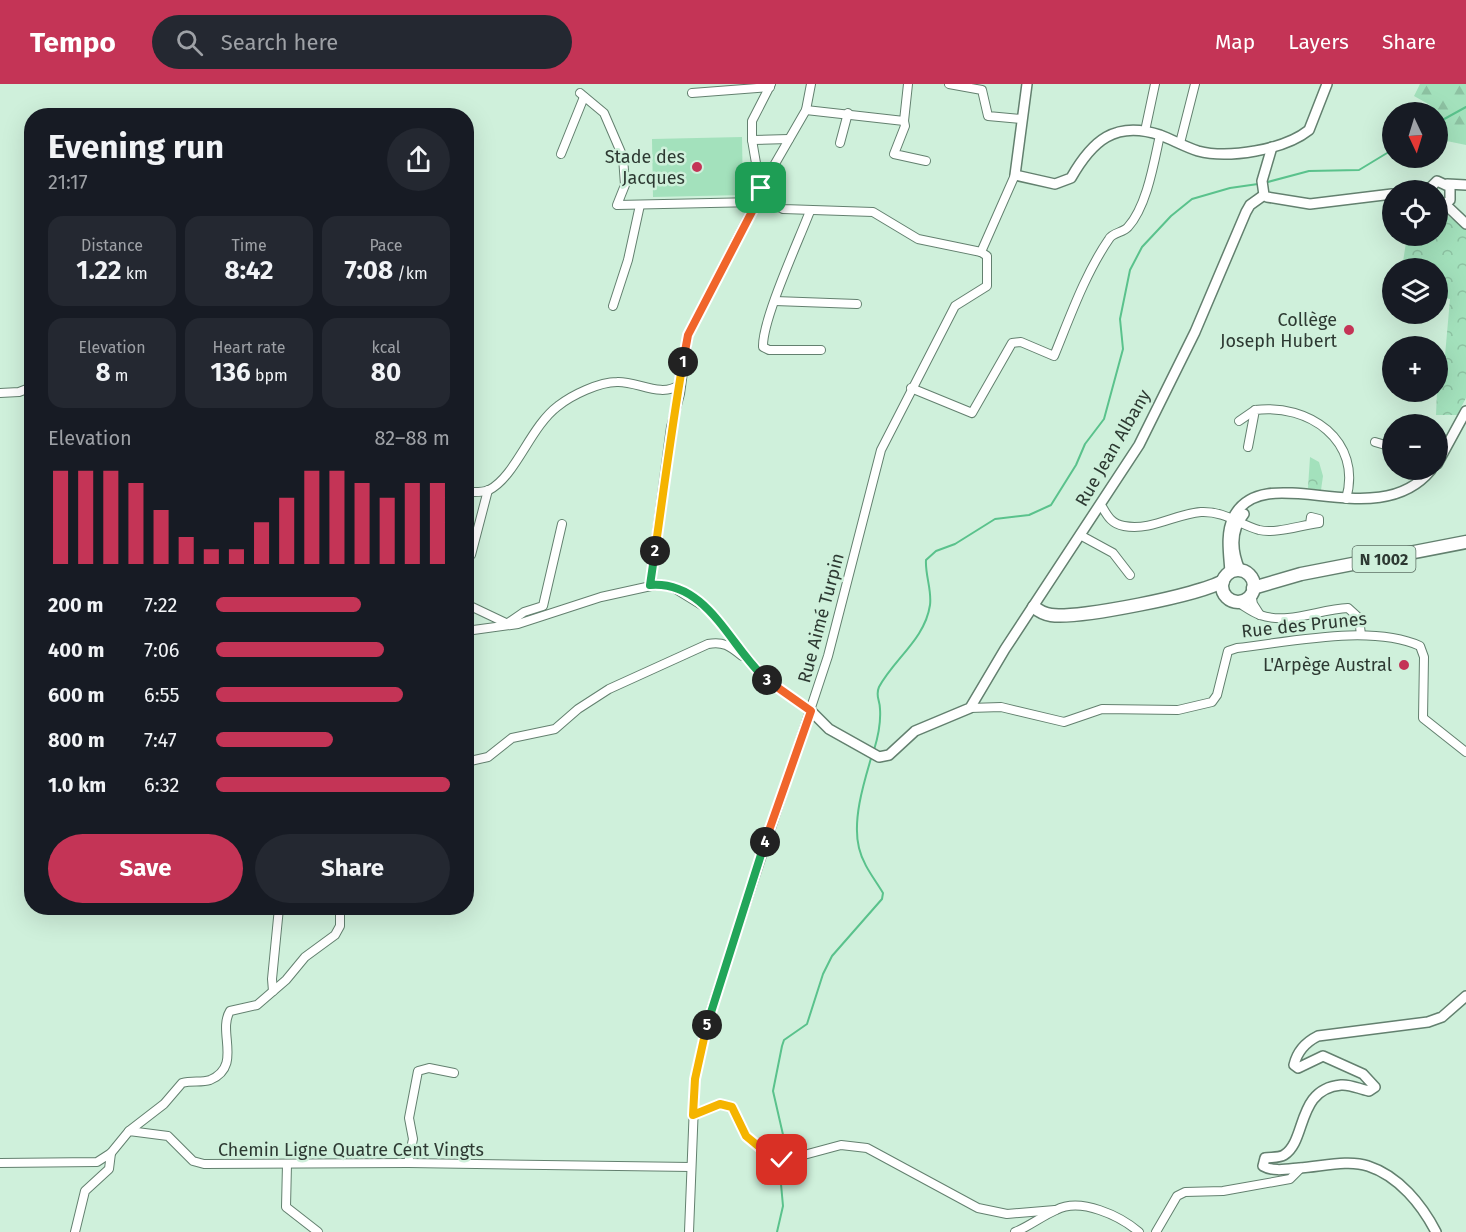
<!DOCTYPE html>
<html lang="en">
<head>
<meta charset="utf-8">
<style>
	:root { --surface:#171b24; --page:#242831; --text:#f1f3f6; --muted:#9ea1a6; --accent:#c43456 }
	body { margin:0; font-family:"Fira Sans",sans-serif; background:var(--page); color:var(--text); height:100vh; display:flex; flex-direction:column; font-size:22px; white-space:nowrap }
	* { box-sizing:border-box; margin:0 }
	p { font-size:20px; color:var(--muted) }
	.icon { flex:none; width:33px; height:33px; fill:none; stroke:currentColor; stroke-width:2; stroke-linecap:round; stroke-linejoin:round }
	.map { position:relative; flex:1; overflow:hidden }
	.sheet { position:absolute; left:24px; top:24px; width:450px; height:807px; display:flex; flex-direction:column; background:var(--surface); border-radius:24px; box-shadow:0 6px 24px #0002 }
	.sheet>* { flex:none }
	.needle { width:39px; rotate:176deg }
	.controls { position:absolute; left:1382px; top:18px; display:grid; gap:12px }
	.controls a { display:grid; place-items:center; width:66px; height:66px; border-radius:50%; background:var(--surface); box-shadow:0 6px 24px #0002; font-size:30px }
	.pin { position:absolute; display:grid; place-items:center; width:51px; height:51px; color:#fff; margin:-26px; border-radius:12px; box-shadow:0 3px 9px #0006 }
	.km { position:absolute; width:30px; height:30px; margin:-15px; border-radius:50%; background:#222; color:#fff; font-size:16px; line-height:30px; text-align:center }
	.round { display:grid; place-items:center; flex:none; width:63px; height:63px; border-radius:32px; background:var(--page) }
	.overview { display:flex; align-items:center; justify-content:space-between; height:102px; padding:0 24px }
	h1 { font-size:33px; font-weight:700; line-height:45px }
	.stats { display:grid; grid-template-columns:repeat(3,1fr); gap:9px; height:102px; padding:6px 24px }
	.stats div { display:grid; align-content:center; border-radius:15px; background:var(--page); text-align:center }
	.stats b { font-size:26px; font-weight:700 }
	.stats small { font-size:16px; font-weight:400 }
	.stats p { font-size:16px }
	.chart { height:168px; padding:12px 24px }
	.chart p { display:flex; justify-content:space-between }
	.chart svg { width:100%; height:108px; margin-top:6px; stroke:var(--accent); stroke-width:6 }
	.cta { display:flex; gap:12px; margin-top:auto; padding:12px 24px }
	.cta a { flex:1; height:69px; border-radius:36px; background:var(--accent); color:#fff; font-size:24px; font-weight:700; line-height:69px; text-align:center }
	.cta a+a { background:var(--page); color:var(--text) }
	ul { padding:0 24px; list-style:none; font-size:20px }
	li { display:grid; grid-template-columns:96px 72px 1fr; align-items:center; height:45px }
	li i { height:15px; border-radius:8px; background:var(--accent) }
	header { display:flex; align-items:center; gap:36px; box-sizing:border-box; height:84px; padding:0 30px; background:var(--accent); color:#fff }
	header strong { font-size:28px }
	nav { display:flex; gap:33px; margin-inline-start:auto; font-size:21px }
	.search { width:420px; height:54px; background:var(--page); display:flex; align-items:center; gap:15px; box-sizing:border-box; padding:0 21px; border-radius:33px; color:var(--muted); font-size:22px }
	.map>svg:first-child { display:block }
</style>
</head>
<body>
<header>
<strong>Tempo</strong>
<div class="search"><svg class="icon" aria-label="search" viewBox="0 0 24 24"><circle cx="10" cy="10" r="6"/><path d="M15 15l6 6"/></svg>Search here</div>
<nav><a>Map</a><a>Layers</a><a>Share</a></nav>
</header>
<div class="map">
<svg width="1466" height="1148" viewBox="0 0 1466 1148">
	<defs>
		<pattern id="forest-firs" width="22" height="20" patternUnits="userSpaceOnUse" patternTransform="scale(1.5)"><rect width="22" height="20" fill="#a3e1bc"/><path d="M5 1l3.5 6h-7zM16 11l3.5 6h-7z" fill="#8dc2a2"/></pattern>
		<pattern id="park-crowns" width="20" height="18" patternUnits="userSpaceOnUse" patternTransform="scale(1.5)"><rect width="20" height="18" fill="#a3e1bc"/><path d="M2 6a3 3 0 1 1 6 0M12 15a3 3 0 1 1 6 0" fill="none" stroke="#8dc2a2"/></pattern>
	</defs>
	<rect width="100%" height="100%" fill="#cff0db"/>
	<path fill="#a3e1bc" d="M742,53L743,111L653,113L652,55Z"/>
	<path fill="url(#forest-firs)" d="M1420,0H1466V61L1437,55V28H1424L1430,21L1414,12Z"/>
	<g fill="url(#park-crowns)">
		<path d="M1437,127H1442L1466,146V314L1457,331H1436L1438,284L1444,283L1450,215L1437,213V184H1402L1407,152H1437Z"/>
		<path d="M1310,373L1319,378L1323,392L1321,406L1308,404Z"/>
	</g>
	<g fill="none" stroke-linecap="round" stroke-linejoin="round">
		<g stroke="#5ac28c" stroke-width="2">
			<path d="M1437,39L1466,23"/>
			<path d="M1264,99L1309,87L1359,86L1392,66"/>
			<path d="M874,666C878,653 881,639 880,625C880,616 875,612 879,603C894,575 925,555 930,521C932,506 925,491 926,476L936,467L955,460L995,435L1029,431L1051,421L1076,381L1085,360L1104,335L1123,265L1120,235L1130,186L1142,163L1171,132L1192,115L1230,104L1258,100"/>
			<path d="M777,1148L783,1122L779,1078L784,1055L773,1007L782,962L784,956L807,940L823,890L832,872L882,815L883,809C874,794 863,781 859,764C852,736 864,698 872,671"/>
		</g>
		<g stroke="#63806f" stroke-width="10">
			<g id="minor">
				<path d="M771,0L752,37V56L761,108L767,117L783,125L873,128L918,155L981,168"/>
				<path d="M949,0L982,6L988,32L1022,35"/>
				<path d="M580,9L604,29L623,73L625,101L617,121L757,118"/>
				<path d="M692,9L770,3"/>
				<path d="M806,26L904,37L905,42L894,70L926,77"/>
				<path d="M904,37L908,0"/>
				<path d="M1145,47L1155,0"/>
				<path d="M752,56L789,55"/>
				<path d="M840,59L848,29"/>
				<path d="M1180,59L1195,0"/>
				<path d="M561,70L584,13"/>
				<path d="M761,104L806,26L811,0"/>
				<path d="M810,127C799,156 762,236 763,263L769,266H821"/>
				<path d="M981,168L1015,91"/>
				<path d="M775,217L857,220"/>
				<path d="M613,222L628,176L640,121"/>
				<path d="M911,304L972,329L1012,259L1021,258L1054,272C1070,233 1085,190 1109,155C1113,148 1123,149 1128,143C1147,122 1154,78 1160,51"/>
				<path d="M0,309L19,308L32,303"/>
				<path d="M1239,337L1255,326"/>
				<path d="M1375,358L1392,363"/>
				<path d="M1248,363L1255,326C1309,319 1363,357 1346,415"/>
				<path d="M466,408C474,408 482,409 489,406C516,392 530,343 558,322C572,311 599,298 617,298C637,297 661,314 679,301"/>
				<path d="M1101,421C1107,431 1111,440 1124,442C1152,447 1175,430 1201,428C1225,427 1238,440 1259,446C1276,450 1301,441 1319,439V435L1311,433L1310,440"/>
				<path d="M1080,451L1113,469L1130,491"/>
				<path d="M471,471L488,406"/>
				<path d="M650,501L671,343L680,310L688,251L761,108"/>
				<path d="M1251,510L1253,520L1260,531"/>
				<path d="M1235,517C1243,521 1251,528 1260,531C1289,541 1319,525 1348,524L1359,534L1361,551"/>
				<path d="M466,520L506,539"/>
				<path d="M508,539L524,528L543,522L562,440"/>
				<path d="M466,547L518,540L601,513L660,500L674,504L708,525L763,593L811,627"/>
				<path d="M970,624L1001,623L1064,638L1102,625L1178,626L1212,618L1217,611L1228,567L1237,564C1291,558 1370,540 1420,562L1424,573L1423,634L1466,668"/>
				<path d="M466,678L488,673L512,654L555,645L578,625L609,605L708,560C723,557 730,562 742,572"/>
				<path d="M273,907L272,895L279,824"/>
				<path d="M694,1031L720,1020L732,1023L746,1052L776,1075H789L841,1061L867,1064L978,1124L1007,1130L1055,1126"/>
				<path d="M129,1047L164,1020L182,999C192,996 201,999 210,996C243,982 217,948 230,927L257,921L286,896L305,873L335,851L340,842V824"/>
				<path d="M0,1079L97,1078L111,1069L129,1047L168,1052L193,1077L204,1080L408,1079L691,1083"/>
				<path d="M408,1079L413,1055L409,1034L418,987L429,984L454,989"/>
				<path d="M287,1080L286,1123L318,1148"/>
				<path d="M75,1148L85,1107L109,1085L111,1069"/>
				<path d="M689,1148L695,995L707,938L828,572L881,366L955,222L987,202V172L981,168"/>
				<path d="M1015,1148C1030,1142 1042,1132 1056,1126C1081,1113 1120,1132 1139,1148"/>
				<path d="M1156,1148L1177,1112L1185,1108L1223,1107L1290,1095L1301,1084"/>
			</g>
		</g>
		<g stroke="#63806f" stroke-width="12">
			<g id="tertiary">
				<path d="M1027,0L1015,91L1055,100L1071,94C1092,57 1115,36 1160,51C1173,56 1185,63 1198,67C1228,75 1284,66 1309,46L1327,0"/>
				<path d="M1272,63L1262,97L1264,111L1267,113L1310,120L1392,110"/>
				<path d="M1447,100L1466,101"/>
				<path d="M1412,106L1429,104"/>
				<path d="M1428,106L1437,97L1450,103V116L1445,120L1437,121"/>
				<path d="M1445,120L1466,140"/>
				<path d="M1437,380L1466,327"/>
				<path d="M1240,486C1232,467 1230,447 1244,430"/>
				<path d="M1230,488C1229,471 1225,450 1233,434C1263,372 1376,453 1431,386"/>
				<path d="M811,627L829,645L879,673L889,671L915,647L970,624L1005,565L1139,361L1195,248L1246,128L1250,121L1264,111"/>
				<path d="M1436,1148C1422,1121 1399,1092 1368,1082C1348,1075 1320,1083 1299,1084C1288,1085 1273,1088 1263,1082L1265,1074C1271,1073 1279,1074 1284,1071C1307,1057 1296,1005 1341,1001C1350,1000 1359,1005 1369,1007L1375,1003L1363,990L1323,972L1298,984L1294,981C1297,968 1306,958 1318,952L1428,938L1442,933L1466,912"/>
			</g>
		</g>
		<g stroke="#63806f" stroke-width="15">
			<g id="primary">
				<circle cx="1238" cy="502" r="16"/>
				<path d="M1253,504L1301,490L1466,458"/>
				<path d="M1034,523C1040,528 1044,530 1051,531C1078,535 1200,511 1223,497"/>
			</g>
		</g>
		<use href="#minor" stroke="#fff" stroke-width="8"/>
		<use href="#tertiary" stroke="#fff" stroke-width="9"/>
		<use href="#primary" stroke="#fff" stroke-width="12"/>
	</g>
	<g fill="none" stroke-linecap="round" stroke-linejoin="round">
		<g stroke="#fff" stroke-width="12">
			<path id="split-1" d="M683,278L688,251L757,118L761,104"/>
		</g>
		<g stroke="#fff" stroke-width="12">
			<path id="split-2" d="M655,467C664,404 672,341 683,278"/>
		</g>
		<g stroke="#fff" stroke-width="12">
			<path id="split-3" d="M655,467L650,501C708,496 731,565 767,596"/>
		</g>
		<g stroke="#fff" stroke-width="12">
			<path id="split-4" d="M765,758L811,627L767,596"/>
		</g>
		<g stroke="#fff" stroke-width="12">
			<path id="split-5" d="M707,941L765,758"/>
		</g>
		<g stroke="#fff" stroke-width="12">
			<path id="split-6" d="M707,941L695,995L693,1031L720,1020L732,1023L746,1052L769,1071L782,1076"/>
		</g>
		<use href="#split-1" stroke="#f0652b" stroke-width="8"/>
		<use href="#split-2" stroke="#f5b400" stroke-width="8"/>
		<use href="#split-3" stroke="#22a559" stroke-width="8"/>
		<use href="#split-4" stroke="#f0652b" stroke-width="8"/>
		<use href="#split-5" stroke="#22a559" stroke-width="8"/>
		<use href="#split-6" stroke="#f5b400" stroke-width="8"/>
	</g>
	<g fill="#c43456" stroke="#cff0db" stroke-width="2">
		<circle cx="697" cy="83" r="6"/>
		<circle cx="1349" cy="246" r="6"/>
		<circle cx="1404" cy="581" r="6"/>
	</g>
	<g text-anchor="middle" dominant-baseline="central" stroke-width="5" stroke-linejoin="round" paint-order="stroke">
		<rect fill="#cff0db" stroke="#5e7065" stroke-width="1.5" x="1352.5" y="462" width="63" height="26" rx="4.5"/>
		<g font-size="16" font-weight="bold" fill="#2d3932">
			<text x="1384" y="475">N 1002</text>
		</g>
		<g font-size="18" fill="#2d3932" stroke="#cff0db" text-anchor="end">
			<text x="685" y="73">Stade des<tspan x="685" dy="21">Jacques</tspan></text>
			<text x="1337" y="236">Collège<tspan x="1337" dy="21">Joseph Hubert</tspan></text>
			<text x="1392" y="581">L'Arpège Austral</text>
		</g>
		<g font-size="18" fill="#2d3932" stroke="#cff0db">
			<text transform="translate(1113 364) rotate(-60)">Rue Jean Albany</text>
			<text transform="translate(821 534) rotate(-75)">Rue Aimé Turpin</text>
			<text transform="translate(1304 541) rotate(-6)">Rue des Prunes</text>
			<text x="351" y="1066">Chemin Ligne Quatre Cent Vingts</text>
		</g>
	</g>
</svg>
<div class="controls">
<a><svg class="needle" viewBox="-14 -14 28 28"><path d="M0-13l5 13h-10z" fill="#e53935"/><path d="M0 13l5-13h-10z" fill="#9ea1a6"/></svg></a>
<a><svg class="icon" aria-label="locate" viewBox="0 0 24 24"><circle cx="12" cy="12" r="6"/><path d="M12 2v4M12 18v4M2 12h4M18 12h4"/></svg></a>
<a><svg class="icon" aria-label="layers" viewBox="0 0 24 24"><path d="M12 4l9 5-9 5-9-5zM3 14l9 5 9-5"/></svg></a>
<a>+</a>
<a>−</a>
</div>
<div class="pin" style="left:761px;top:104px;background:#1e9e55"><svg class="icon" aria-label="arrive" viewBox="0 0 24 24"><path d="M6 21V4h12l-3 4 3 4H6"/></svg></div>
<div class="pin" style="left:782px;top:1076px;background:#d93025"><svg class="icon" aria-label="check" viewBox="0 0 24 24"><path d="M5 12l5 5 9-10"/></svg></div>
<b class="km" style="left:683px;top:278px">1</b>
<b class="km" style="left:655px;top:467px">2</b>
<b class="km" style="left:767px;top:596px">3</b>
<b class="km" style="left:765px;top:758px">4</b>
<b class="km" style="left:707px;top:941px">5</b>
<section class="sheet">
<div class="overview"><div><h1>Evening run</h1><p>21:17</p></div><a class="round"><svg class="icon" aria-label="share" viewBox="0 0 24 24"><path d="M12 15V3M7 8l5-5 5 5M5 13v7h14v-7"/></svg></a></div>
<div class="stats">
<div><p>Distance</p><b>1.22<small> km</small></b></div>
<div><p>Time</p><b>8:42</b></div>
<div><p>Pace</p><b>7:08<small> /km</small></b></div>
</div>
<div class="stats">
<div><p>Elevation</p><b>8<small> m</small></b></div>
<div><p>Heart rate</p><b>136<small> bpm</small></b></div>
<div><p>kcal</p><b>80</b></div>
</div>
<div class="chart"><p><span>Elevation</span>82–88 m</p>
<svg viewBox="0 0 160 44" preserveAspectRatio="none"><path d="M5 44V6M15 44V6M25 44V6M35 44V11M45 44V22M55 44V33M65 44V38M75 44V38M85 44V27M95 44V17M105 44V6M115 44V6M125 44V11M135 44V17M145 44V11M155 44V11"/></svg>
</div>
<ul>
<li><b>200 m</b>7:22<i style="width:62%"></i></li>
<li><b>400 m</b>7:06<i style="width:72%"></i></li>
<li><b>600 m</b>6:55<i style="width:80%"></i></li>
<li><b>800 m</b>7:47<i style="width:50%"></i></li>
<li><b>1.0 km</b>6:32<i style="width:100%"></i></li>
</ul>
<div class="cta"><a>Save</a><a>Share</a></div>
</section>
</div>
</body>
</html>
